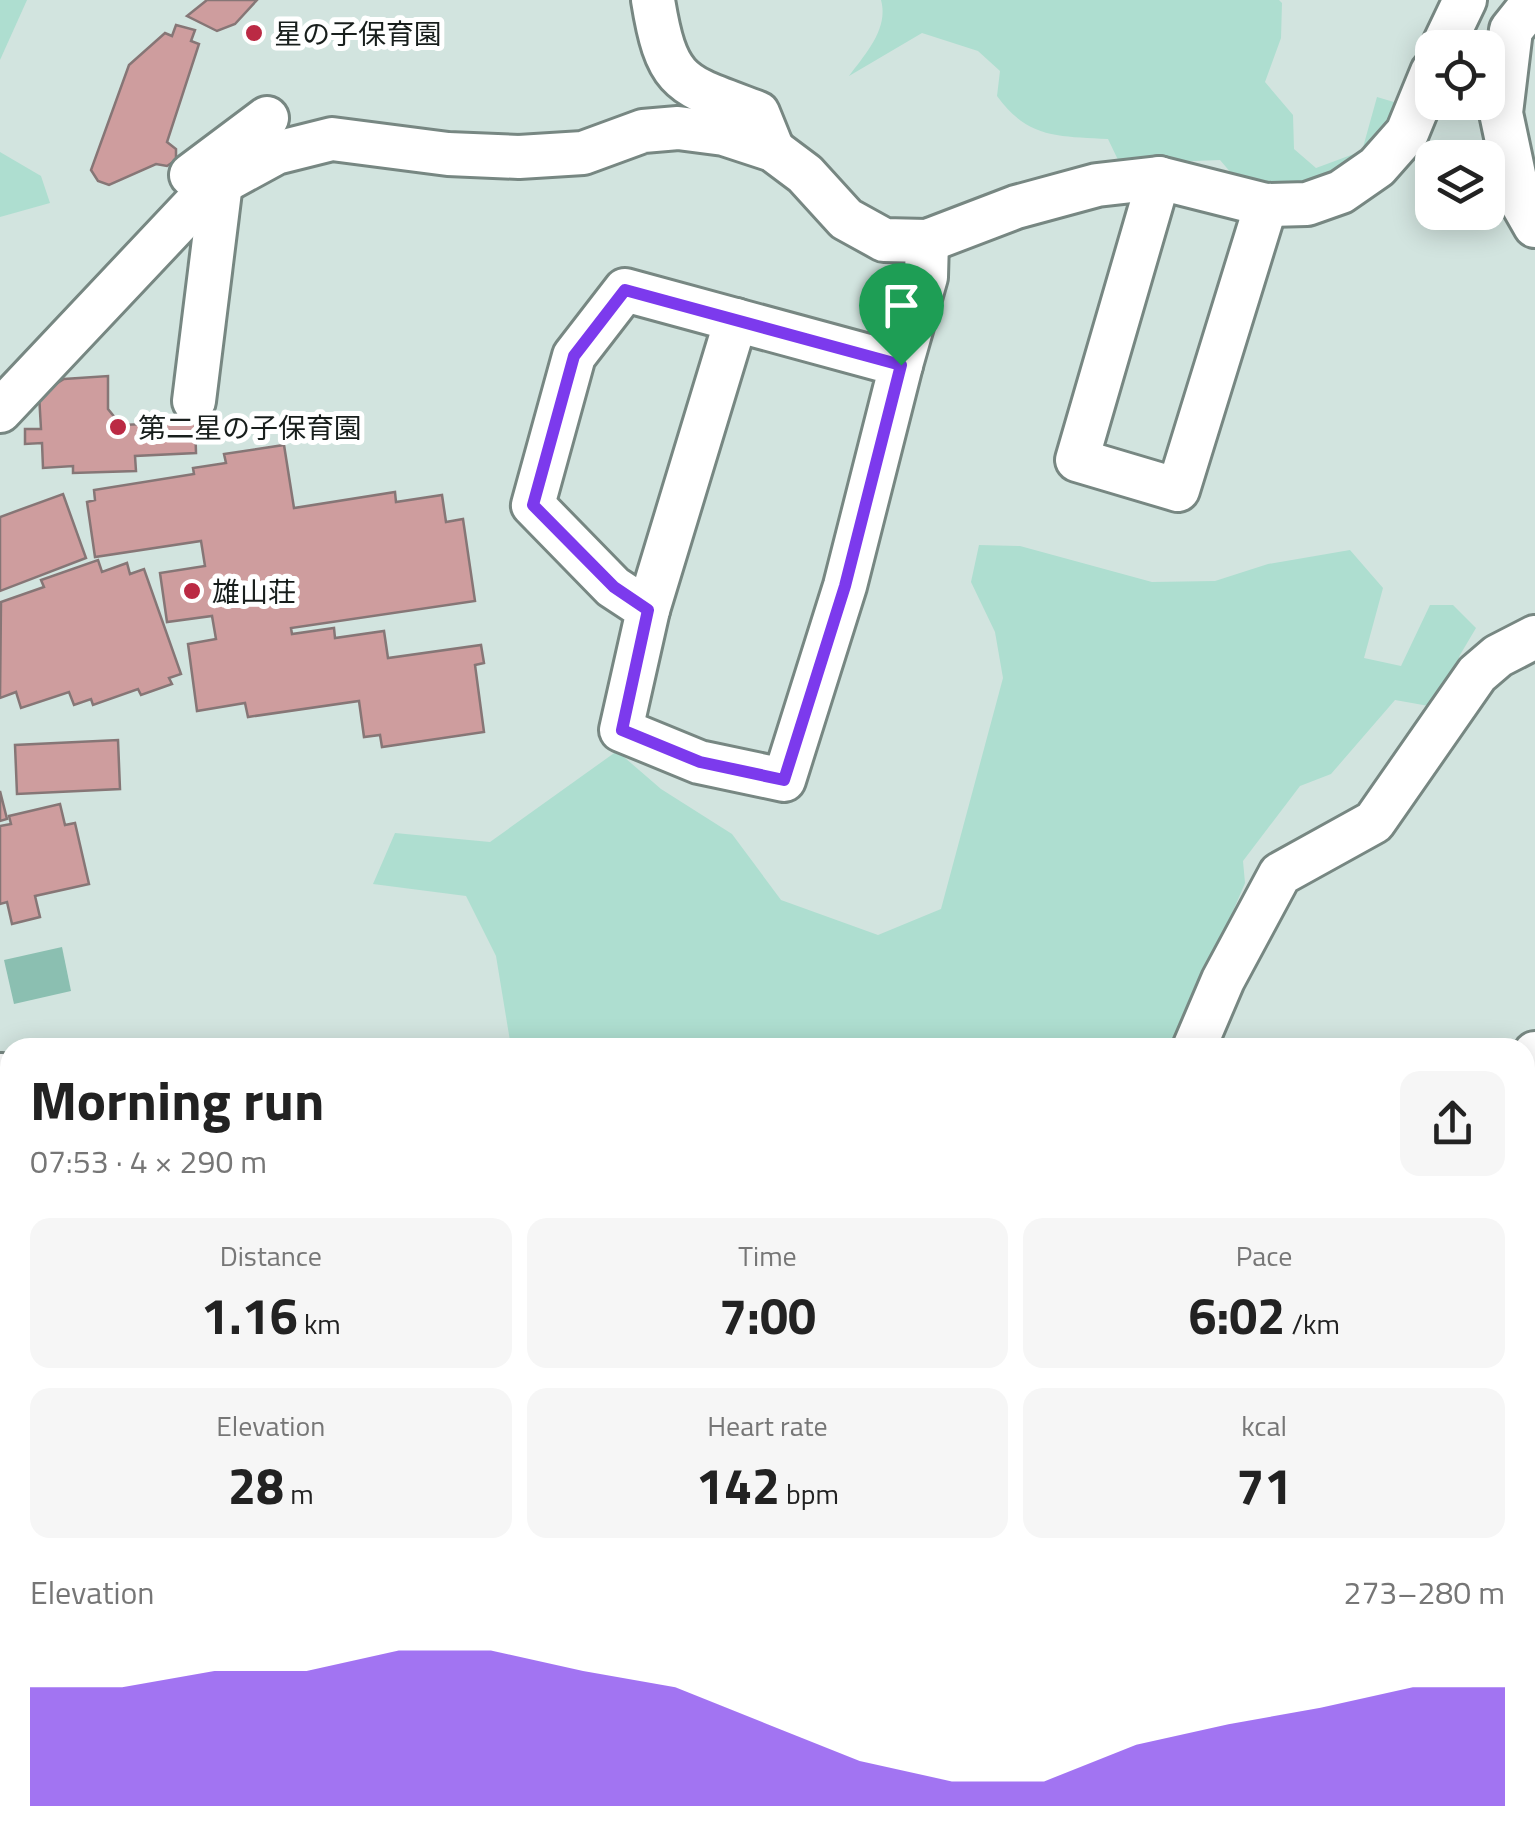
<!DOCTYPE html>
<html lang="en">
<head>
<meta charset="utf-8">
<style>
	:root { --surface:#fff; --page:#f6f6f6; --text:#222; --muted:#767676; --accent:#7c3aed }
	body { margin:0; font-family:"Titillium Web","Noto Sans JP",sans-serif; background:var(--page); color:var(--text); height:100vh; display:flex; flex-direction:column; font-size:38px; white-space:nowrap }
	* { box-sizing:border-box; margin:0 }
	p { font-size:32px; color:var(--muted) }
	.icon { flex:none; width:55px; height:55px; fill:none; stroke:currentColor; stroke-width:2; stroke-linecap:round; stroke-linejoin:round }
	.map { position:relative; flex:1; overflow:hidden }
	.side { position:absolute; left:0px; top:1038px; width:1535px; height:812px; display:flex; flex-direction:column; background:var(--surface); border-radius:30px 30px 0 0; box-shadow:0 5px 25px #0003 }
	.side>* { flex:none }
	.fabs { position:absolute; left:1415px; top:30px; display:grid; gap:20px }
	.fabs a { display:grid; place-items:center; width:90px; height:90px; border-radius:20px; background:var(--surface); box-shadow:0 5px 25px #0003; font-size:50px }
	.pin { position:absolute; display:grid; place-items:center; width:85px; height:85px; color:#fff; margin:-102px -42px; border-radius:50% 50% 50% 0; rotate:-45deg; box-shadow:0 0 10px #0007 }
	.pin .icon { rotate:45deg }
	.round { display:grid; place-items:center; flex:none; width:105px; height:105px; border-radius:20px; background:var(--page) }
	.overview { display:flex; align-items:center; justify-content:space-between; height:170px; padding:0 30px }
	h1 { font-size:55px; font-weight:700; line-height:75px }
	.figures { display:grid; grid-template-columns:repeat(3,1fr); gap:15px; height:170px; padding:10px 30px }
	.figures div { display:grid; align-content:center; border-radius:20px; background:var(--page); text-align:center }
	.figures b { font-size:50px; font-weight:700 }
	.figures small { font-size:28px; font-weight:400 }
	.figures p { font-size:28px }
	.chart { height:280px; padding:20px 30px }
	.chart p { display:flex; justify-content:space-between }
	.chart svg { width:100%; height:180px; margin-top:10px; fill:var(--accent); opacity:.7 }
	.map>svg:first-child { display:block }
</style>
</head>
<body>
<div class="map">
<svg width="1535" height="1848" viewBox="0 0 1535 1848">
	<rect width="100%" height="100%" fill="#d2e4df"/>
	<g fill="#aeded0">
		<path d="M0,0H27L0,60Z"/>
		<path d="M881,0H1279L1282,3L1281,38L1265,82L1293,115L1294,149L1316,168L1362,151L1377,97L1404,105L1327,191L1244,188L1220,160L1120,164L1108,139C1059,136 1028,139 997,96L1000,71L978,51L922,33L849,76C865,54 889,29 881,0Z"/>
		<path d="M0,152L41,176L50,203L0,217Z"/>
		<path d="M979,545L1020,546L1152,582L1215,581L1268,564L1350,550L1383,588L1364,658L1401,666L1430,605H1453L1476,628L1460,655L1440,708L1395,700L1331,774L1300,786L1243,861L1245,883L1175,1047H511L496,956L466,896L373,884L395,833L490,842L617,751L661,789L732,834L781,900L878,935L941,909L1003,678L995,632L971,582Z"/>
		<path d="M0,1521L10,1526V1840H168L162,1848H0Z"/>
		<path d="M494,1840H1136L1130,1848H746L721,1845L717,1848H489Z"/>
	</g>
	<path fill="#8bbfb1" d="M62,947L71,991L14,1004L4,960Z"/>
	<g fill="#ce9d9e" stroke="#867676" stroke-width="2.5">
		<path d="M207,0H257L235,24L217,31L187,16Z"/>
		<path d="M176,25L195,30L191,41L199,44L167,142L176,149V160L167,166L156,164L109,185L98,181L91,170L129,65L165,33L172,36Z"/>
		<path d="M108,376V409L121,425L195,422L196,453L135,456L136,471L73,473V466L43,468L42,443L25,444V429H41L39,394L64,379Z"/>
		<path d="M284,445L294,508L395,492L396,502L442,495L446,522L463,519L475,601L291,628L292,634L334,628L335,638L384,631L388,658L481,645L484,663L475,665L484,732L382,747L380,735L364,737L359,701L248,717L245,703L197,711L188,644L216,639L212,616L167,622L160,573L205,566L201,541L95,557L87,502L95,500L94,490L194,474L193,468L226,463L224,454Z"/>
		<path d="M63,494L86,558L0,591V517Z"/>
		<path d="M98,560L102,572L127,563L130,574L144,569L181,674L169,678L172,684L141,695L138,689L93,705L91,699L74,705L69,692L21,708L16,692L0,698L1,602L44,587L41,580Z"/>
		<path d="M118,740L120,789L17,794L15,745Z"/>
		<path d="M0,791L7,819L0,821Z"/>
		<path d="M60,804L65,825L75,823L89,884L35,896L40,917L12,924L7,902L0,904V826L11,824L9,816Z"/>
		<path d="M1525,1224L1534,1225L1530,1264L1525,1263Z"/>
		<path d="M1533,1790H1535V1809L1527,1806Z"/>
		<path d="M375,1840H478L475,1848H391L374,1842Z"/>
		<path d="M770,1840H777L781,1848H757Z"/>
		<path d="M1384,1840H1412L1409,1848H1380Z"/>
	</g>
	<g fill="none" stroke-linecap="round" stroke-linejoin="round">
		<g stroke="#778782" stroke-width="48">
			<g id="minor">
				<path d="M653,0C667,87 682,84 758,113L773,150"/>
				<path d="M1535,0L1511,30L1501,113L1519,198L1535,226"/>
				<path d="M1442,48L1465,0"/>
				<path d="M191,175L267,118"/>
				<path d="M1159,178L1077,460L1178,490L1266,205"/>
				<path d="M625,290L901,365L845,586L784,780L699,762L621,730L648,610L613,587L533,505L574,356Z"/>
				<path d="M901,365L926,277L927,241"/>
				<path d="M194,401L221,183"/>
				<path d="M0,411L200,199L221,183L276,153L332,139L448,154L519,157L583,153L643,131L678,128L724,134L773,150L805,174L846,219L884,240L927,241L1016,207L1097,185L1159,178L1266,205L1307,204L1341,192L1377,167L1407,133L1432,72"/>
				<path d="M648,610L736,320"/>
				<path d="M1194,1048L1223,980L1280,874L1374,822L1477,674L1498,656L1535,637"/>
				<path d="M0,1075L10,1076"/>
				<path d="M1525,1115L1535,1053"/>
				<path d="M1525,1140L1535,1172"/>
				<path d="M1525,1464L1535,1437"/>
				<path d="M1359,1848L1363,1840"/>
			</g>
		</g>
		<g stroke="#778782" stroke-width="58">
			<g id="major">
				<path d="M1525,1612L1535,1579"/>
				<path d="M1454,1848L1456,1840"/>
			</g>
		</g>
		<use href="#minor" stroke="#fff" stroke-width="42"/>
		<use href="#major" stroke="#fff" stroke-width="52"/>
	</g>
	<g fill="none" stroke-linecap="round" stroke-linejoin="round">
		<g stroke="#fff" stroke-width="20">
			<path id="route" d="M625,290L901,365L845,586L784,780L700,762L622,730L648,610L614,587L533,505L574,356Z"/>
		</g>
		<use href="#route" stroke="#7c3aed" stroke-width="12"/>
	</g>
	<g fill="#bb2a44" stroke="#fff" stroke-width="4">
		<circle cx="254" cy="33" r="10"/>
		<circle cx="118" cy="427" r="10"/>
		<circle cx="192" cy="591" r="10"/>
	</g>
	<g text-anchor="middle" dominant-baseline="central" stroke-width="10" stroke-linejoin="round" paint-order="stroke">
		<g font-size="28" fill="#181e1c" stroke="#fff" text-anchor="start">
			<text x="274" y="33">星の子保育園</text>
			<text x="138" y="427">第二星の子保育園</text>
			<text x="212" y="591">雄山荘</text>
		</g>
	</g>
</svg>
<div class="fabs">
<a><svg class="icon" aria-label="locate" viewBox="0 0 24 24"><circle cx="12" cy="12" r="6"/><path d="M12 2v4M12 18v4M2 12h4M18 12h4"/></svg></a>
<a><svg class="icon" aria-label="layers" viewBox="0 0 24 24"><path d="M12 4l9 5-9 5-9-5zM3 14l9 5 9-5"/></svg></a>
</div>
<div class="pin" style="left:901px;top:365px;background:#1e9e55"><svg class="icon" aria-label="arrive" viewBox="0 0 24 24"><path d="M6 21V4h12l-3 4 3 4H6"/></svg></div>
<section class="side">
<div class="overview"><div><h1>Morning run</h1><p>07:53 · 4 × 290 m</p></div><a class="round"><svg class="icon" aria-label="share" viewBox="0 0 24 24"><path d="M12 15V3M7 8l5-5 5 5M5 13v7h14v-7"/></svg></a></div>
<div class="figures">
<div><p>Distance</p><b>1.16<small> km</small></b></div>
<div><p>Time</p><b>7:00</b></div>
<div><p>Pace</p><b>6:02<small> /km</small></b></div>
</div>
<div class="figures">
<div><p>Elevation</p><b>28<small> m</small></b></div>
<div><p>Heart rate</p><b>142<small> bpm</small></b></div>
<div><p>kcal</p><b>71</b></div>
</div>
<div class="chart"><p><span>Elevation</span>273–280 m</p>
<svg viewBox="0 0 160 44" preserveAspectRatio="none"><path d="M0 44V15L10 15L20 11L30 11L40 6L50 6L60 11L70 15L80 24L90 33L100 38L110 38L120 29L130 24L140 20L150 15L160 15V44z"/></svg>
</div>
</section>
</div>
</body>
</html>
